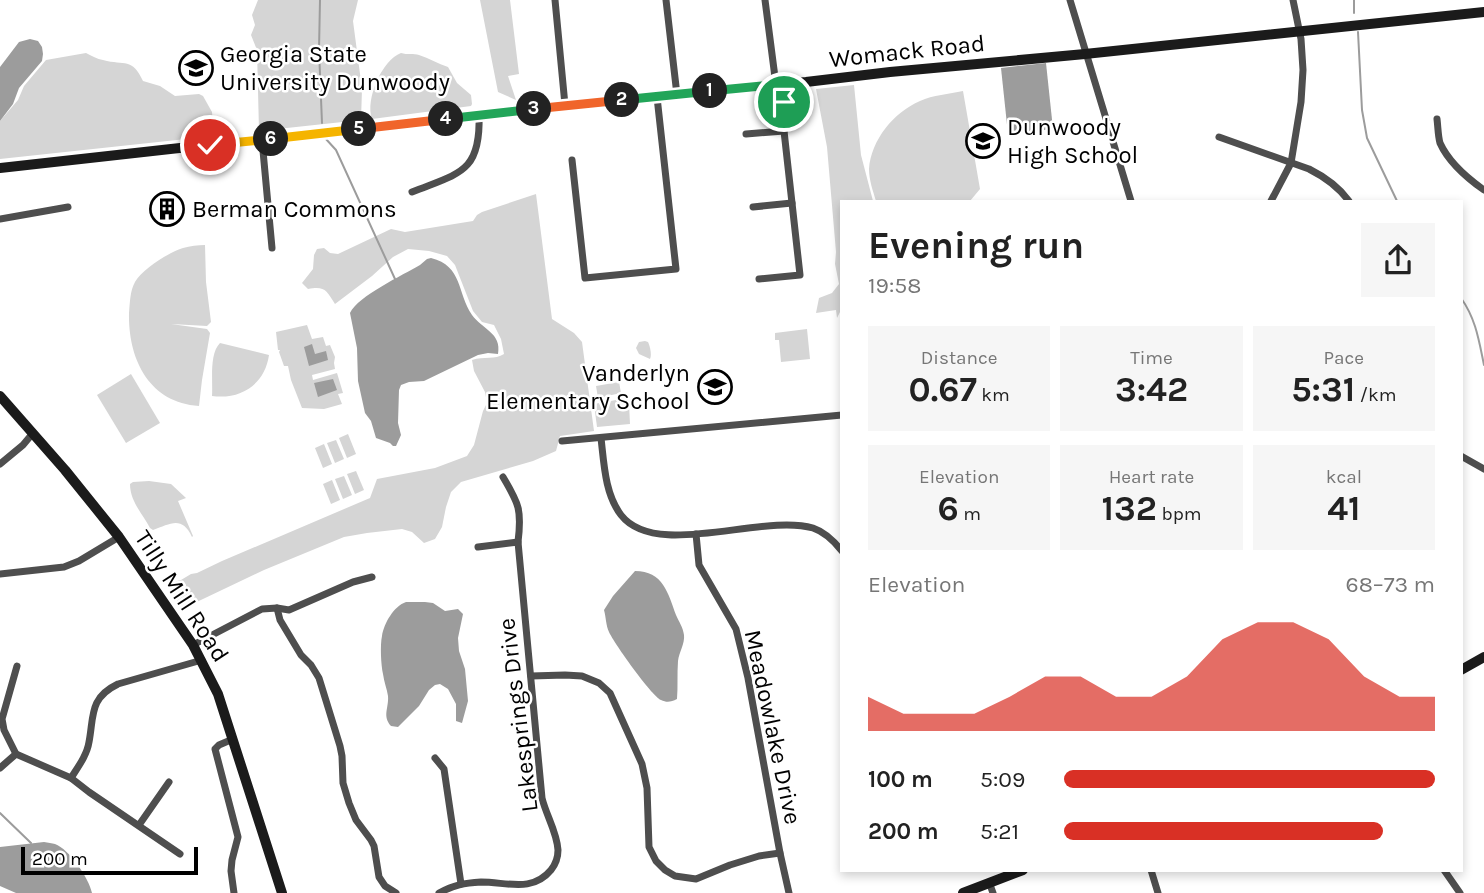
<!DOCTYPE html>
<html lang="en">
<head>
<meta charset="utf-8">
<style>
	:root { --surface:#fff; --page:#f6f6f6; --text:#222; --muted:#767676; --accent:#d93025 }
	body { margin:0; font-family:Karla,sans-serif; background:var(--page); color:var(--text); height:100vh; display:flex; flex-direction:column; font-size:26px; white-space:nowrap }
	* { box-sizing:border-box; margin:0 }
	p { font-size:23px; color:var(--muted) }
	.icon { flex:none; width:38px; height:38px; fill:none; stroke:currentColor; stroke-width:2; stroke-linecap:round; stroke-linejoin:round }
	.map { position:relative; flex:1; overflow:hidden }
	.sheet { position:absolute; left:840px; top:200px; width:623px; height:672px; display:flex; flex-direction:column; background:var(--surface); border-radius:0px; box-shadow:0 4px 10px #0003 }
	.sheet>* { flex:none }
	.scale { position:absolute; left:21px; bottom:18px; width:177px; box-sizing:border-box; padding-left:7px; border:4px solid #000; border-top:0; font-size:19px; line-height:24px; white-space:nowrap; color:#000; -webkit-text-stroke:5px #fff; paint-order:stroke }
	.pin { position:absolute; display:grid; place-items:center; width:60px; height:60px; color:#fff; margin:-30px; border:4px solid #fff; border-radius:50%; box-shadow:0 2px 7px #0007 }
	.km { position:absolute; width:35px; height:35px; margin:-18px; border-radius:50%; background:#222; color:#fff; font-size:19px; line-height:35px; text-align:center }
	.round { display:grid; place-items:center; flex:none; width:74px; height:74px; border-radius:0px; background:var(--page) }
	.headline { display:flex; align-items:center; justify-content:space-between; height:119px; padding:0 28px }
	h1 { font-size:38px; font-weight:700; line-height:52px }
	.metrics { display:grid; grid-template-columns:repeat(3,1fr); gap:10px; height:119px; padding:7px 28px }
	.metrics div { display:grid; align-content:center; border-radius:0px; background:var(--page); text-align:center }
	.metrics b { font-size:35px; font-weight:700 }
	.metrics small { font-size:19px; font-weight:400 }
	.metrics p { font-size:19px }
	.chart { height:196px; padding:14px 28px }
	.chart p { display:flex; justify-content:space-between }
	.chart svg { width:100%; height:126px; margin-top:7px; fill:var(--accent); opacity:.7 }
	ul { padding:0 28px; list-style:none; font-size:23px }
	li { display:grid; grid-template-columns:112px 84px 1fr; align-items:center; height:52px }
	li i { height:18px; border-radius:9px; background:var(--accent) }
	.map>svg:first-child { display:block }
</style>
</head>
<body>
<div class="map">
<svg width="1484" height="893" viewBox="0 0 1484 893">
	<rect width="100%" height="100%" fill="#fff"/>
	<g fill="#d5d5d5">
		<path d="M258,0H358L353,21L362,89L361,120L259,131L257,50L251,35L255,25L252,15Z"/>
		<path d="M480,0H510L519,74L508,76L516,100L498,92Z"/>
		<path d="M86,53C92,56 97,59 103,60C125,66 132,57 143,81L160,86L175,96L199,94L203,96L212,112L214,136L0,159V121L18,100L24,86L46,60Z"/>
		<path d="M401,53C407,55 414,53 419,55C429,58 438,64 448,67L457,83L471,95L472,104L471,106L372,119C365,99 382,60 401,53Z"/>
		<path d="M854,85L861,155L873,201H842V308L837,318L836,310L816,313L819,298L832,293L839,284L835,264L836,252L827,147L816,89Z"/>
		<path d="M963,91L980,189L970,201H876C873,191 869,180 869,169C871,140 894,112 920,101C933,95 949,94 963,91Z"/>
		<path d="M536,194L552,319L574,333L582,342L594,431L560,436L556,451L533,461L461,482L451,492L446,507L442,527L435,539L424,543L412,532L402,529L367,533L344,537L264,570L182,609C176,601 174,592 169,583L181,580L191,574L197,573L222,561L370,498L377,479L435,468L467,456L474,445L483,411L487,403L485,392L474,371L472,360C484,356 495,360 504,354L501,339L494,325L482,322L473,311L455,265L447,256L429,251L408,249L393,257L372,276L335,304C326,290 325,286 308,289L302,283L313,269L314,255L317,249L324,248L330,253L338,254L391,229L405,232L473,221L477,215L482,212Z"/>
		<path d="M205,245L206,282L211,322L207,326L171,324L207,329L210,333L202,380L199,406C149,403 128,359 129,313C130,302 130,291 135,282C142,269 170,252 183,248C190,246 198,245 205,245Z"/>
		<path d="M307,325L312,339L323,337L326,346L330,345L335,357L334,363L335,369L312,375L313,380L337,373L343,393L338,394L342,404L324,409L302,408L291,380L288,366H284L279,352L280,350H278L276,332Z"/>
		<path d="M807,329L810,359L781,362L779,340H775V333Z"/>
		<path d="M645,341L648,342C650,346 652,355 650,359L639,354L636,348L639,342Z"/>
		<path d="M220,343L269,355C265,384 241,400 212,396C213,381 209,354 220,343Z"/>
		<path d="M131,374L160,423L126,443L97,395Z"/>
		<path d="M619,382L621,393L598,398L596,386Z"/>
		<path d="M616,400L627,402L629,404L630,424L597,427L594,404Z"/>
		<path d="M348,434L356,454L347,458L339,438Z"/>
		<path d="M336,440L344,459L335,463L327,443Z"/>
		<path d="M324,444L332,464L323,468L315,448Z"/>
		<path d="M356,471L364,490L355,494L347,474Z"/>
		<path d="M344,476L352,495L343,499L335,479Z"/>
		<path d="M332,480L340,500L331,504L323,484Z"/>
		<path d="M149,481L171,484L186,498L178,501L193,536L192,537C182,515 170,524 153,530L150,528C142,513 130,501 130,484L133,482Z"/>
	</g>
	<g fill="#9c9c9c">
		<path d="M30,39L38,41L42,47L43,54L42,61L19,88L13,104L0,121V67L19,42Z"/>
		<path d="M1046,63L1053,129L1008,134L1001,68Z"/>
		<path d="M431,258C463,266 457,293 472,315C482,329 502,333 498,354L488,353L478,355L424,381L409,382L401,385L399,390L398,423L401,435L396,446H393L390,443L376,438L371,421L365,413L358,381L357,348L350,313C358,296 403,275 420,265L427,259Z"/>
		<path d="M312,344L315,354L326,351L328,360L309,366L304,347Z"/>
		<path d="M333,379L337,390L318,397L314,383Z"/>
		<path d="M635,571C663,571 668,593 676,615C679,622 683,627 684,635C685,644 679,652 678,661C677,674 678,687 677,699C671,702 667,703 661,700C651,695 614,643 609,632C606,626 606,617 604,610L613,596Z"/>
		<path d="M406,602H425L433,603L445,611L458,609L463,614L458,638L459,651L465,669L468,701L462,723L456,721V704L448,689L440,684L435,685L429,690L419,706L398,727L391,726C382,716 389,708 388,696C387,689 384,682 383,674C381,665 380,645 382,636C384,623 394,606 406,602Z"/>
		<path d="M44,842C48,843 52,843 55,844C69,849 89,878 92,893H16L0,886V847Z"/>
	</g>
	<g fill="none" stroke-linecap="round" stroke-linejoin="round">
		<g stroke="#9c9c9c" stroke-width="2">
			<path d="M320,0L319,50L322,123"/>
			<path d="M1354,13V0"/>
			<path d="M1358,32L1362,110L1367,138L1397,201"/>
			<path d="M325,138L336,150L395,279"/>
			<path d="M1461,298C1476,319 1479,341 1484,365"/>
			<path d="M0,813L31,843"/>
		</g>
		<g stroke="#4e4e4e" stroke-width="7">
			<path d="M555,0L565,105"/>
			<path d="M666,0L677,95"/>
			<path d="M765,0L776,85"/>
			<path d="M1070,0L1131,201"/>
			<path d="M772,85L774,89L777,109L784,130"/>
			<path d="M1437,119C1438,127 1438,136 1440,143C1449,163 1467,178 1484,190"/>
			<path d="M746,134L784,131"/>
			<path d="M1219,137L1309,169C1325,177 1338,186 1349,201"/>
			<path d="M262,140L272,248"/>
			<path d="M572,160L585,278L676,269L657,97"/>
			<path d="M412,192C459,173 481,173 479,115"/>
			<path d="M1271,201L1291,163L1301,102L1303,70L1301,39L1293,0"/>
			<path d="M753,207L792,203"/>
			<path d="M0,219L68,207"/>
			<path d="M759,279L800,275L784,131C786,115 780,99 784,84"/>
			<path d="M601,438C604,464 605,494 621,515C656,560 762,513 813,528C825,532 834,541 842,551"/>
			<path d="M562,441L842,415"/>
			<path d="M1461,456L1484,469"/>
			<path d="M0,464L23,445L33,433"/>
			<path d="M696,534L699,565L736,629L748,678L780,853L789,893"/>
			<path d="M478,547L518,542"/>
			<path d="M0,574L64,567L79,561L119,537"/>
			<path d="M277,608L280,620L301,655L311,665L319,678L340,746L342,756L343,783L349,803L356,820L371,840L374,846L379,877L385,886L396,893"/>
			<path d="M193,645L262,609L277,608L289,610L353,582L372,577"/>
			<path d="M17,666L2,719L4,730L16,754L71,778L89,792L180,854"/>
			<path d="M531,676L565,675L582,676L599,683L610,693L642,764L647,788L649,847L656,861L665,870L675,876L696,879L730,865L759,856L780,853"/>
			<path d="M233,739L219,745L215,749L238,837L232,860L231,871L234,893"/>
			<path d="M435,758L444,769L461,884"/>
			<path d="M0,768L16,754"/>
			<path d="M71,778C78,767 87,755 89,742C94,716 89,698 118,684L202,660"/>
			<path d="M139,825L169,782"/>
			<path d="M1151,870L1158,893"/>
			<path d="M1444,870L1460,893"/>
			<path d="M989,882L993,893"/>
			<path d="M439,893C454,885 464,883 481,882C507,882 532,893 551,870C555,865 558,857 558,850C557,832 546,815 542,798L518,542C522,510 519,504 503,477"/>
		</g>
		<g stroke="#1b1b1b" stroke-width="10">
			<path d="M0,168L565,105L806,82L890,72L1085,54L1484,12"/>
			<path d="M0,396L65,470L119,537L193,645L218,694L282,893"/>
			<path d="M1461,670L1484,657"/>
			<path d="M963,893L1023,870"/>
		</g>
	</g>
	<g fill="none" stroke-linecap="round" stroke-linejoin="round">
		<g stroke="#fff" stroke-width="14">
			<path id="split-1" d="M710,91L772,85L774,89L776,97L783,96L784,102"/>
		</g>
		<g stroke="#fff" stroke-width="14">
			<path id="split-2" d="M622,100L710,91"/>
		</g>
		<g stroke="#fff" stroke-width="14">
			<path id="split-3" d="M534,109L622,100"/>
		</g>
		<g stroke="#fff" stroke-width="14">
			<path id="split-4" d="M446,119L534,109"/>
		</g>
		<g stroke="#fff" stroke-width="14">
			<path id="split-5" d="M359,129L446,119"/>
		</g>
		<g stroke="#fff" stroke-width="14">
			<path id="split-6" d="M271,139L359,129"/>
		</g>
		<g stroke="#fff" stroke-width="14">
			<path id="split-7" d="M210,145L271,139"/>
		</g>
		<use href="#split-1" stroke="#22a559" stroke-width="9"/>
		<use href="#split-2" stroke="#22a559" stroke-width="9"/>
		<use href="#split-3" stroke="#f0652b" stroke-width="9"/>
		<use href="#split-4" stroke="#22a559" stroke-width="9"/>
		<use href="#split-5" stroke="#f0652b" stroke-width="9"/>
		<use href="#split-6" stroke="#f5b400" stroke-width="9"/>
		<use href="#split-7" stroke="#f5b400" stroke-width="9"/>
	</g>
	<defs>
		<g id="university-ring" transform="scale(1.75)"><circle r="9.5" fill="#fff" stroke="#000" stroke-width="1.5"/><path d="M0-5L7-2L0 1L-7-2ZM-4 1L0 2.5L4 1V4Q0 6-4 4Z" fill="#000"/></g>
		<g id="school-ring" transform="scale(1.75)"><circle r="9.5" fill="#fff" stroke="#000" stroke-width="1.5"/><path d="M0-5L7-2L0 1L-7-2ZM-4 1L0 2.5L4 1V4Q0 6-4 4Z" fill="#000"/></g>
		<g id="building-ring" transform="scale(1.75)"><circle r="9.5" fill="#fff" stroke="#000" stroke-width="1.5"/><path d="M-4-6H4V6H1V3H-1V6H-4ZM-2.5-4.3h1.7v1.8h-1.7ZM.8-4.3h1.7v1.8H.8ZM-2.5-1h1.7V.8h-1.7ZM.8-1h1.7V.8H.8Z" fill="#000"/></g>
	</defs>
	<g fill-rule="evenodd">
		<use href="#university-ring" x="196" y="68"/>
		<use href="#school-ring" x="983" y="141"/>
		<use href="#building-ring" x="167" y="209"/>
		<use href="#school-ring" x="715" y="387"/>
	</g>
	<g text-anchor="middle" dominant-baseline="central" stroke-width="5" stroke-linejoin="round" paint-order="stroke">
		<g font-size="24" fill="#000" stroke="#fff">
			<text transform="translate(907 51) rotate(-6)">Womack Road</text>
			<text transform="translate(182 596) rotate(57)">Tilly Mill Road</text>
			<text transform="translate(518 715) rotate(-97)">Lakesprings Drive</text>
			<text transform="translate(773 727) rotate(78)">Meadowlake Drive</text>
		</g>
		<g font-size="24" fill="#000" stroke="#fff" text-anchor="start">
			<text x="220" y="54">Georgia State<tspan x="220" dy="28">University Dunwoody</tspan></text>
			<text x="1007" y="127">Dunwoody<tspan x="1007" dy="28">High School</tspan></text>
			<text x="192" y="209">Berman Commons</text>
			<text x="690" y="373" text-anchor="end">Vanderlyn<tspan x="690" dy="28">Elementary School</tspan></text>
		</g>
	</g>
</svg>
<div class="scale">200 m</div>
<div class="pin" style="left:784px;top:102px;background:#1e9e55"><svg class="icon" aria-label="arrive" viewBox="0 0 24 24"><path d="M6 21V4h12l-3 4 3 4H6"/></svg></div>
<div class="pin" style="left:210px;top:145px;background:#d93025"><svg class="icon" aria-label="check" viewBox="0 0 24 24"><path d="M5 12l5 5 9-10"/></svg></div>
<b class="km" style="left:710px;top:91px">1</b>
<b class="km" style="left:622px;top:100px">2</b>
<b class="km" style="left:534px;top:109px">3</b>
<b class="km" style="left:446px;top:119px">4</b>
<b class="km" style="left:359px;top:129px">5</b>
<b class="km" style="left:271px;top:139px">6</b>
<section class="sheet">
<div class="headline"><div><h1>Evening run</h1><p>19:58</p></div><a class="round"><svg class="icon" aria-label="share" viewBox="0 0 24 24"><path d="M12 15V3M7 8l5-5 5 5M5 13v7h14v-7"/></svg></a></div>
<div class="metrics">
<div><p>Distance</p><b>0.67<small> km</small></b></div>
<div><p>Time</p><b>3:42</b></div>
<div><p>Pace</p><b>5:31<small> /km</small></b></div>
</div>
<div class="metrics">
<div><p>Elevation</p><b>6<small> m</small></b></div>
<div><p>Heart rate</p><b>132<small> bpm</small></b></div>
<div><p>kcal</p><b>41</b></div>
</div>
<div class="chart"><p><span>Elevation</span>68–73 m</p>
<svg viewBox="0 0 160 44" preserveAspectRatio="none"><path d="M0 44V32L10 38L20 38L30 38L40 32L50 25L60 25L70 32L80 32L90 25L100 12L110 6L120 6L130 12L140 25L150 32L160 32V44z"/></svg>
</div>
<ul>
<li><b>100 m</b>5:09<i style="width:100%"></i></li>
<li><b>200 m</b>5:21<i style="width:86%"></i></li>
</ul>
</section>
</div>
</body>
</html>
